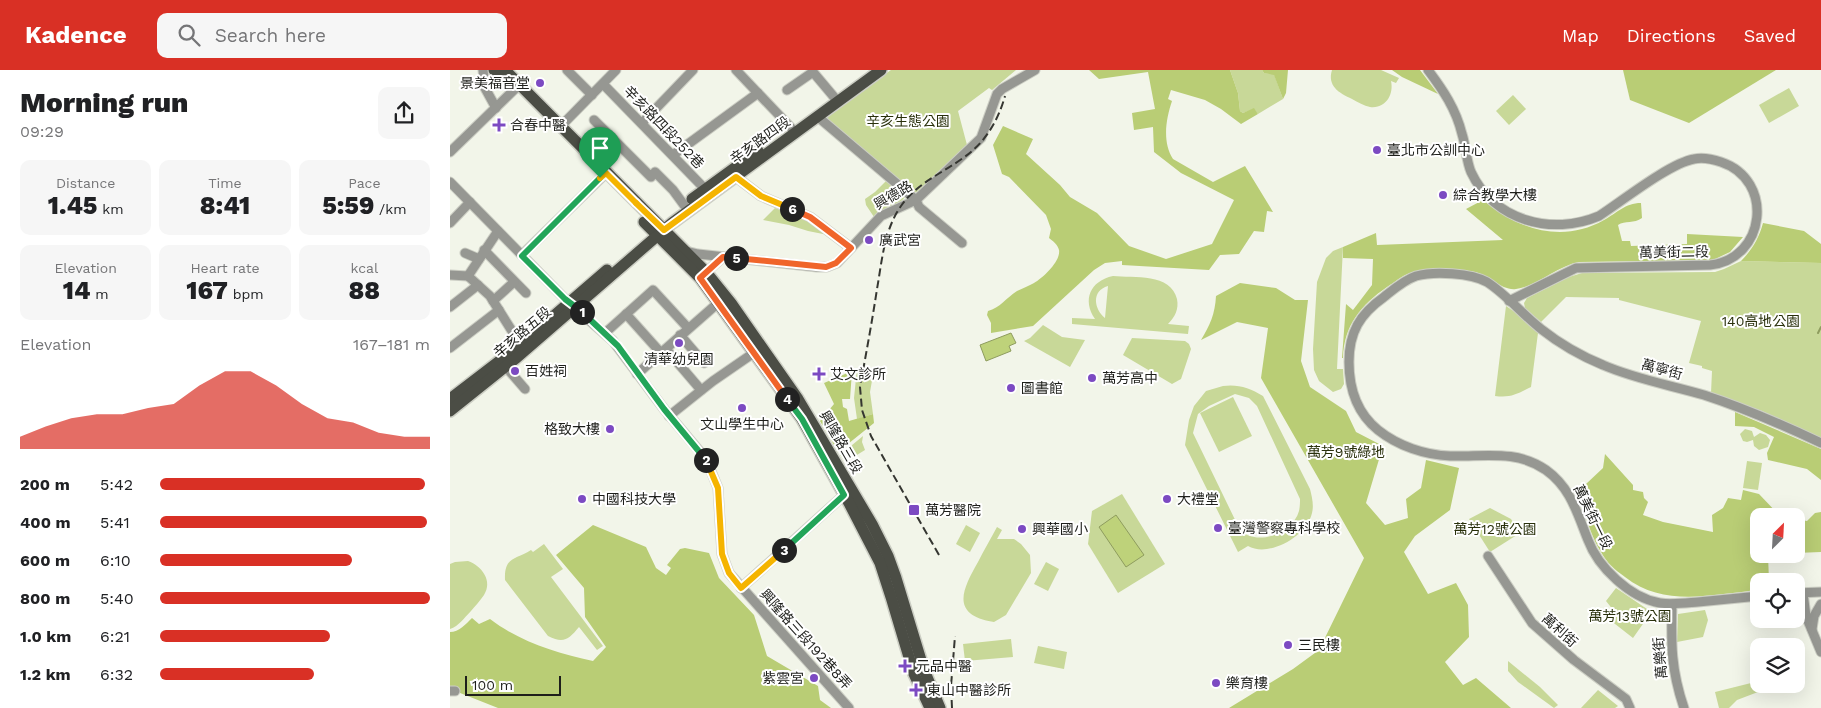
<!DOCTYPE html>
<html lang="en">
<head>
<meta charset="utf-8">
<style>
	:root { --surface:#fff; --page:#f6f6f6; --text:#202124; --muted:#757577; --accent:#d93025 }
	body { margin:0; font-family:"Work Sans","Noto Sans TC",sans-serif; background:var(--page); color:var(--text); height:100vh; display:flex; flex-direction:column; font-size:19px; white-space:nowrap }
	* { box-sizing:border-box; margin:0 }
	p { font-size:16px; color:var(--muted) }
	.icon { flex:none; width:28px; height:28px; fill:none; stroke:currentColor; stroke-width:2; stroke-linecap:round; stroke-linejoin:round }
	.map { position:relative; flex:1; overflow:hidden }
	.panel { display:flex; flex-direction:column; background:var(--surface); width:450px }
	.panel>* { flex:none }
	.needle { width:32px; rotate:24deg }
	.tools { position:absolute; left:1300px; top:438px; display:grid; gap:10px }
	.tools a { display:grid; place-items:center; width:55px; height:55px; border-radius:10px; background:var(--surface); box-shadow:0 5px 20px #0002; font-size:25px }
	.scale { position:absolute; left:15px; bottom:12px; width:96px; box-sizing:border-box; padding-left:5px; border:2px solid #1e1f1b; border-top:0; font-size:14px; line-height:18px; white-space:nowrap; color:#1e1f1b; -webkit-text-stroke:4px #fff; paint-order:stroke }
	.pin { position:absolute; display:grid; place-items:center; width:42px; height:42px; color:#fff; margin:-51px -21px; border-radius:50% 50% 50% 0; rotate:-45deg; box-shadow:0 0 5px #0007 }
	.pin .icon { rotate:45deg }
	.km { position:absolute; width:25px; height:25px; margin:-12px; border-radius:50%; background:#222; color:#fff; font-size:14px; line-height:25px; text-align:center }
	.round { display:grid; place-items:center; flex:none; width:52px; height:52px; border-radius:10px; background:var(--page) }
	.overview { display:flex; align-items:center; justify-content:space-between; height:85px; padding:0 20px }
	h1 { font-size:28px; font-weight:800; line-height:38px }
	.stats { display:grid; grid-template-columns:repeat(3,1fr); gap:8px; height:85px; padding:5px 20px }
	.stats div { display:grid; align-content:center; border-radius:10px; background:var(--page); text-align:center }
	.stats b { font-size:25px; font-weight:800 }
	.stats small { font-size:14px; font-weight:400 }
	.stats p { font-size:14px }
	.chart { height:140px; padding:10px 20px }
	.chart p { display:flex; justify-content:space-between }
	.chart svg { width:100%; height:90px; margin-top:5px; fill:var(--accent); opacity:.7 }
	ul { padding:0 20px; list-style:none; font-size:16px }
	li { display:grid; grid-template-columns:80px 60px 1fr; align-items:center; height:38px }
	li i { height:12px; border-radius:6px; background:var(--accent) }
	header { display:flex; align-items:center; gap:30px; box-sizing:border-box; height:70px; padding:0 25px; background:var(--accent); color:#fff }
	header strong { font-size:24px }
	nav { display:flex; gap:28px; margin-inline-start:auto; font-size:18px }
	.search { width:350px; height:45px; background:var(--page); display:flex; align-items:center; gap:12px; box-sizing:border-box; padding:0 18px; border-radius:10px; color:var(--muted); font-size:19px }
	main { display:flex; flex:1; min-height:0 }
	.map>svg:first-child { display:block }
</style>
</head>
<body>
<header>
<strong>Kadence</strong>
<div class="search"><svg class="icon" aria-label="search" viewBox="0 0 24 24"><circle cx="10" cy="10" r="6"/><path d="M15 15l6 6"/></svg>Search here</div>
<nav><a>Map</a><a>Directions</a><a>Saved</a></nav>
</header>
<main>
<section class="panel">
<div class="overview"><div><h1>Morning run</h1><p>09:29</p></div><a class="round"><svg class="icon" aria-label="share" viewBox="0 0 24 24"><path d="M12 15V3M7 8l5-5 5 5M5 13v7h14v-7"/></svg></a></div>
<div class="stats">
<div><p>Distance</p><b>1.45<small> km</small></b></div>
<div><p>Time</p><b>8:41</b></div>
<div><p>Pace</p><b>5:59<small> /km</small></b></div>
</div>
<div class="stats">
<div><p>Elevation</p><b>14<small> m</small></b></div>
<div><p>Heart rate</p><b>167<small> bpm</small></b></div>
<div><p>kcal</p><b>88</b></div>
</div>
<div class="chart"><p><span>Elevation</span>167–181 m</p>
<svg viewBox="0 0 160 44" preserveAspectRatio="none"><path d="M0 44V38L10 33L20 29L30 27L40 27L50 24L60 22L70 13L80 6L90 6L100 13L110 22L120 29L130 31L140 36L150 38L160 38V44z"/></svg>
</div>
<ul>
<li><b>200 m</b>5:42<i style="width:98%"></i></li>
<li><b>400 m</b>5:41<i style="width:99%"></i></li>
<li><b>600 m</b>6:10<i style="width:71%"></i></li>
<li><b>800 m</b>5:40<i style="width:100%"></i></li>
<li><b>1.0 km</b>6:21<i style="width:63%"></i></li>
<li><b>1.2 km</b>6:32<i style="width:57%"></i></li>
</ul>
</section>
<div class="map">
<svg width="1371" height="638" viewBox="0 0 1371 638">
	<rect width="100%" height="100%" fill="#f2f5e9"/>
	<g fill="#c8d898" fill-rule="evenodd">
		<path d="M441,0H566L542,20L539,18L508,41L517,75L467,122H463L375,49V46Z"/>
		<path d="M780,0H812L814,3L824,4L833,29L808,44L804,39L793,43L790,41L788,23Z"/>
		<path d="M882,0H931L949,8L946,13L941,11C944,24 936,39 920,37C914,36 908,32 902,29C889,23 877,16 882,0Z"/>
		<path d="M1339,18L1349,36L1319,53L1309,35Z"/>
		<path d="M1063,25L1076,39L1059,55L1046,41Z"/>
		<path d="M437,110L455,127C449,135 434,141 424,147L416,135L415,129L425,122Z"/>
		<path d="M325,138L360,152L378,165L358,161L339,155L313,150Z"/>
		<path d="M893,177L887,299H893L894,314L891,319L883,322L869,311L864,300L863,279L867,212L876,188L883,181Z"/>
		<path d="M1291,191L1371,193V368L1312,341L1261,323L1262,301L1252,298V296L1239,293L1251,251L1169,230V228L1116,227L1091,252L1075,238L1074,233L1077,228L1119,207L1132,203L1265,202L1274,199Z"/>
		<path d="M663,206C684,208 721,203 727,229C729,239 725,247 718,254L739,256L738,264L622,254V248L645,249C632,230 640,211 663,206ZM658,216L655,248C644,239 641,221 658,216Z"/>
		<path d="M1056,236L1071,246L1088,263L1081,317C1067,324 1061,328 1045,326Z"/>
		<path d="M593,255L612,267L635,270L620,297L574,271L580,268Z"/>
		<path d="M682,268L735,271L739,274L741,279L731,309L722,314L673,285Z"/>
		<path d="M407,299H420L423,305L420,322L423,344L407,349L404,328Z"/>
		<path d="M773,316C788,314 800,318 813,326L860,419C862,427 864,435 862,443C857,466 819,488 798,476L788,482L735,375L739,350L744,336L756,321ZM785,324L799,328L807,336L850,429C850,432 850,437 849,441C843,463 807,477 790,460L743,363L748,344L759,336Z"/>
		<path d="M783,327L802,366L769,382L750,343Z"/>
		<path d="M1295,359L1302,361L1304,367L1310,363L1316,365L1320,370L1318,377L1309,380L1304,376L1303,370L1297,372L1293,371L1290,364Z"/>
		<path d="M413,366L412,372L415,380L397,391H394L390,385Z"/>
		<path d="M1297,391L1312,393L1308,420L1293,418Z"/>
		<path d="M672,424L715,494L668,523L638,474L642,441Z"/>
		<path d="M1040,438L1061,449L1070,463L1040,482L1019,449Z"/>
		<path d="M516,455L530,463L520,482L506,474Z"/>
		<path d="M547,457L552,460L547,469H564L571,474L580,485L581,503L556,545L544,552C500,545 512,520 528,492C534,480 541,468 547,457Z"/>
		<path d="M94,474L113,499L101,507L153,576L147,580L129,557C119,569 114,574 98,566L55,510C54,486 66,490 81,480L83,482Z"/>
		<path d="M18,491C32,496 43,511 34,525C30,531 25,536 21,541C14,548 9,556 0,559V494L5,492Z"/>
		<path d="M596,492L609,499L598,521L584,514Z"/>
		<path d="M1166,518L1197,539L1211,545L1212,552L1195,551L1183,568L1160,550L1164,541L1156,531Z"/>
		<path d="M1255,540L1258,550L1253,567L1227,572L1228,544Z"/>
		<path d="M561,569L563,587L515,591L513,574Z"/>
		<path d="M588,576L617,582L614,599L584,593Z"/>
		<path d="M1058,591L1090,617L1108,635L1104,638L1068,612L1058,601Z"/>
		<path d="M1305,612L1308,622L1287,630L1279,638H1269L1265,622Z"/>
		<path d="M1148,620L1168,636L1165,638H1131Z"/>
	</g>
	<g fill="#b9cd75">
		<path d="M639,0H780L788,23L790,41L793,43L804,38L808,44L791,54L771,39L755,30L721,20L718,29L722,31C716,49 712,72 723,89L763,112L795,96L823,142L817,141L814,162L804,161L789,184L770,185L759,200L672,195V191L655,193L644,200L583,256L541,263V253L537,245L538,241C550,238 556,228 567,221C573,218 579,216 584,213C593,208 611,191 609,180C608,175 603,171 599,168L601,159L596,145L559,107L552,104L543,75L553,56L583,69L576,84L610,115L620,127L647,143L679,176L716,189L762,174L784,130L731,103L704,82L703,57L684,60L682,43L705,39L698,2L649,9Z"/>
		<path d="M812,0H838L836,23L833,29L824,5L814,3Z"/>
		<path d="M942,0H970L988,24L952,7Z"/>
		<path d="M1173,0H1326L1239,53L1180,30Z"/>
		<path d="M1033,130C1067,159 1112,174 1154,150C1167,143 1175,133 1191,133L1192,148C1184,154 1175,150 1168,155L1172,171H1180L1181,176L1237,174V164L1293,167L1280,182L1263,190L1129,192C1107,196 1086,217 1066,219C1052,221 1039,205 1025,202C1005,198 980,197 960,203C951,206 945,212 937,217C911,235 894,255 893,288H892L896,234L903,240L922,215L923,189L893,188V177L926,163L927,175L1053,170L1016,139Z"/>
		<path d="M1313,153L1354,161L1371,174V193L1291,191C1302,180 1309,168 1313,153Z"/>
		<path d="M790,213L826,218L845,230H858L851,291L860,317L896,341L906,362L933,376L916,433L935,455L958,448L956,429L971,418L976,390L1009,398L1000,440L965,466L954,482L978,524L1006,513L1018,535L1019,567L995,592L1013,615L1026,608L1061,638H779L843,599L869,580L914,488L811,308L818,258L787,252L751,270C760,255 765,244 766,226Z"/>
		<path d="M402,301L400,329H392L393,337L397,339L399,351L423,344L424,353L388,382L370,351L384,334L374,313Z"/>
		<path d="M1285,342L1371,379V410L1357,399L1318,390L1317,383L1324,367L1304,357L1285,356Z"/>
		<path d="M1155,384L1183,415V420L1193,422L1194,428L1198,432L1193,445L1213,452L1263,462L1262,445L1273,438L1278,428L1291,430L1293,420L1309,424L1330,446H1309V484H1339L1318,485L1319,511H1309V520C1263,524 1214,538 1175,507C1165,500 1157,493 1151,482C1140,465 1136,444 1127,425L1136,414L1153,398Z"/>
		<path d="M1371,442V482L1346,483V449L1357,451L1365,443Z"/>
		<path d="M143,455L196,477L206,498L216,505L221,498L217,495L230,479L235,478L259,483L269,508L304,545L317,586L368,616L370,630L381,638H48L0,619V562C9,562 16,554 22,548L29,554L40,549C70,572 107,583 143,591L156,577L135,547L134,518L106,485Z"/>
	</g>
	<g fill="#bed27a" stroke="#8e9c5e">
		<path d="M561,263L566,273L559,276L561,281L536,291L530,275Z"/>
		<path d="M666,445L694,485L676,497L649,457Z"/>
	</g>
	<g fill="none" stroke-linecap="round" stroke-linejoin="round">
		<path stroke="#8e9c5e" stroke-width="2" d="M1368,263L1371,257"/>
		<g stroke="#cccec4" stroke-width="11">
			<g id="minor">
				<path d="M33,0L35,18L46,38"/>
				<path d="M117,0L142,25"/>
				<path d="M286,0L346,63"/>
				<path d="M978,0C993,20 1006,39 1012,64C1016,76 1016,90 1021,102C1044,151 1102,166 1149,146C1172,131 1220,93 1244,89C1253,87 1262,89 1271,92C1325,110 1316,189 1260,195L1126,198L1059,231"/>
				<path d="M153,14L255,119"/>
				<path d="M337,20L363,2L384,27"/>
				<path d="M368,47L466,130L469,137L512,173"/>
				<path d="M144,50L201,107L205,102L223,120L234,135"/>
				<path d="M192,53L243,0"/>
				<path d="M110,57L166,0"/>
				<path d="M0,82L69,15"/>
				<path d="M223,85L308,23"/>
				<path d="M286,107L311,126L360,147L401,178"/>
				<path d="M0,112L115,229L163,271L214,339L256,389L268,418L272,484L279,503L399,638"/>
				<path d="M0,153L20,132"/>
				<path d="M34,180L76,223"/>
				<path d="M236,181L248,184L367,197H377L387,193L431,146L466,130L531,68L547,24L552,19L585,0"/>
				<path d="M15,183L29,189"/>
				<path d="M72,185L156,103"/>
				<path d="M0,205L18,206"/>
				<path d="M253,205L273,187"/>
				<path d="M18,206L40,226L62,261"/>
				<path d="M18,206L48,161"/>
				<path d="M43,231L64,212"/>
				<path d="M0,237L28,215"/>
				<path d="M176,244L211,283"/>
				<path d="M155,263L203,220L238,258"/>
				<path d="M230,265L254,293"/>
				<path d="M0,278L49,240"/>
				<path d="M216,279L251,320"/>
				<path d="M55,296L75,319"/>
				<path d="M187,304L268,233"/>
				<path d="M219,346L263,311L308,280"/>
				<path d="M1038,486L1082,553L1124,590L1176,629L1180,638"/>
				<path d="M291,518L394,425H400"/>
				<path d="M1346,523L1371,522"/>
				<path d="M1353,523L1356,546L1371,582"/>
				<path d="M1309,526C1289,528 1268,530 1248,532C1236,533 1222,535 1210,533C1180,528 1148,497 1138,470C1127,443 1121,418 1096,400C1066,379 1033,387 1000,386C975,385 948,376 928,360C907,343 899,318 899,292C899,262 910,244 934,227C944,219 954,210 966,206C984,201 1021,203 1037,212C1057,225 1072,244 1091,259C1110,274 1131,286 1153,295C1185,309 1220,315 1254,325C1294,338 1333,355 1371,373"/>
				<path d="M1222,534C1221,574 1221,600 1234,638"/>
				<path d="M1362,559L1364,546L1371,534"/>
				<path d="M0,621H5"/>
			</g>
		</g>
		<g stroke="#cccec4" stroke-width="14">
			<g id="major">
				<path d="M44,0L58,14"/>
				<path d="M55,0L256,202L281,233L348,329L422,454L438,486L446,508L474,600L490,638"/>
				<path d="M242,129L308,81"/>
				<path d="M194,152L250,208L352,349L399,433L430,493L441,527L464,604L480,638"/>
				<path d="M0,329L69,276L157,200"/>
				<path d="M0,341L65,289L222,153L431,0"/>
			</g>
		</g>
		<use href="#minor" stroke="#969792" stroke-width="9"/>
		<use href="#major" stroke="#4b4d45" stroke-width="11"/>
		<g stroke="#353631" stroke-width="2" stroke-dasharray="8 4" stroke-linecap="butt">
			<path d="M489,485L421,366L412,340L410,317C416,284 422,252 427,219C432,191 434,160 451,136C467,113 491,104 513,88C535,73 548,51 555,26"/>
			<path d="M502,638L501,616L505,566"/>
		</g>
	</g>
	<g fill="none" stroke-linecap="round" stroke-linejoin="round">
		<g stroke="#fff" stroke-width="10">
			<path id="split-1" d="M132,242L115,229L72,186L150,108"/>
		</g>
		<g stroke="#fff" stroke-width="10">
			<path id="split-2" d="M132,242L168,276L214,339L256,390"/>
		</g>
		<g stroke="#fff" stroke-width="10">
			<path id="split-3" d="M256,390L268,418L272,484L279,503L291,518L334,480"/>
		</g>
		<g stroke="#fff" stroke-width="10">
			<path id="split-4" d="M334,480L394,425L352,349L337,329"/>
		</g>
		<g stroke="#fff" stroke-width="10">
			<path id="split-5" d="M286,188L273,187L250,208L337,329"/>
		</g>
		<g stroke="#fff" stroke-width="10">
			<path id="split-6" d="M286,188L376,197L386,193L401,178L360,147L342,139"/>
		</g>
		<g stroke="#fff" stroke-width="10">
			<path id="split-7" d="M186,133L214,160L286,107L311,126L342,139"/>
		</g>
		<g stroke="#fff" stroke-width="10">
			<path id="split-8" d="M150,108L156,103L186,133"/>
		</g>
		<use href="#split-1" stroke="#22a559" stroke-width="6"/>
		<use href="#split-2" stroke="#22a559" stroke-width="6"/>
		<use href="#split-3" stroke="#f5b400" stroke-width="6"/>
		<use href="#split-4" stroke="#22a559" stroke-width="6"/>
		<use href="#split-5" stroke="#f0652b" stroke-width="6"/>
		<use href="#split-6" stroke="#f0652b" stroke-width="6"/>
		<use href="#split-7" stroke="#f5b400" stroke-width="6"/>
		<use href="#split-8" stroke="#f5b400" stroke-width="6"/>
	</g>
	<g fill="#7c4ac2" stroke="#fff" stroke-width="2">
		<circle cx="90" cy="13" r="5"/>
		<path d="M46.5 47.5h5v5h5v5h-5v5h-5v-5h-5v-5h5z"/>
		<circle cx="927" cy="80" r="5"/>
		<circle cx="993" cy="125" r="5"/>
		<circle cx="419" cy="170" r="5"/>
		<circle cx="229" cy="273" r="5"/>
		<circle cx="65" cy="301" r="5"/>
		<path d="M366.5 296.5h5v5h5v5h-5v5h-5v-5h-5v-5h5z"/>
		<circle cx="642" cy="308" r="5"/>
		<circle cx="561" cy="318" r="5"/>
		<circle cx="292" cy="338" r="5"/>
		<circle cx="160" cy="359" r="5"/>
		<circle cx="132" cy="429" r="5"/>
		<circle cx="717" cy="429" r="5"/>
		<rect x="458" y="434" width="12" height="12" rx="2.5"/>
		<circle cx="768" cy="458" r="5"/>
		<circle cx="572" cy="459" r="5"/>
		<circle cx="838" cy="575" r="5"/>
		<path d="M452.5 588.5h5v5h5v5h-5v5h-5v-5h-5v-5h5z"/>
		<circle cx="364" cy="608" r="5"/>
		<circle cx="766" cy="613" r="5"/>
		<path d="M463.5 612.5h5v5h5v5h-5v5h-5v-5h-5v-5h5z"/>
	</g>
	<g text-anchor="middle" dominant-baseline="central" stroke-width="4" stroke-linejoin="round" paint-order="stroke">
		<g font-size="14" fill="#1e1f1b" stroke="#fff" text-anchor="start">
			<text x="80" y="13" text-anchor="end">景美福音堂</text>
			<text x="60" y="55">合春中醫</text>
			<text x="937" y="80">臺北市公訓中心</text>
			<text x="1003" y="125">綜合教學大樓</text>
			<text x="429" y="170">廣武宮</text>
			<text x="229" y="289" text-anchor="middle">清華幼兒園</text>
			<text x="75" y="301">百姓祠</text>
			<text x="380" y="304">艾文診所</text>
			<text x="652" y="308">萬芳高中</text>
			<text x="571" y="318">圖書館</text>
			<text x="292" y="354" text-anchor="middle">文山學生中心</text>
			<text x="150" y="359" text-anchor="end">格致大樓</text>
			<text x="142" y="429">中國科技大學</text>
			<text x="727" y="429">大禮堂</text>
			<text x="475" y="440">萬芳醫院</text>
			<text x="778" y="458">臺灣警察專科學校</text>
			<text x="582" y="459">興華國小</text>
			<text x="848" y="575">三民樓</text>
			<text x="466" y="596">元品中醫</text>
			<text x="354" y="608" text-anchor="end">紫雲宮</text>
			<text x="776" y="613">樂育樓</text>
			<text x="477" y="620">東山中醫診所</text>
		</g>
		<g font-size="14" fill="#29300b" stroke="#fff">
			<text x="458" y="51">辛亥生態公園</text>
			<text x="1311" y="251">140高地公園</text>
			<text x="896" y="382">萬芳9號綠地</text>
			<text x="1045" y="459">萬芳12號公園</text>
			<text x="1180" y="546">萬芳13號公園</text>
		</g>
		<g font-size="14" fill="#1e1f1b" stroke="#fff">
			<text transform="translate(214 57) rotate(46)">辛亥路四段252巷</text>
			<text transform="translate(310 70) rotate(-36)">辛亥路四段</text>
			<text transform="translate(443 125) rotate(-31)">興德路</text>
			<text transform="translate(1224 182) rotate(-1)">萬美街二段</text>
			<text transform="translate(72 262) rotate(-40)">辛亥路五段</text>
			<text transform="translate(1212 299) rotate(15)">萬寧街</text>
			<text transform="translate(391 372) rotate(60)">興隆路三段</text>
			<text transform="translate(1143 447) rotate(64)">萬美街一段</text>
			<text transform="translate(1110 560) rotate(42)">萬利街</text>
			<text transform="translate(356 569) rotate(48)">興隆路三段192巷8弄</text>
			<text transform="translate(1210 588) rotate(-95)">萬樂街</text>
		</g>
	</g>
</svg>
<div class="tools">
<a><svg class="needle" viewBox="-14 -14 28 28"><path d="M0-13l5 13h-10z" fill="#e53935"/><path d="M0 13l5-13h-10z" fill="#757577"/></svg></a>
<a><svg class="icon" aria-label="locate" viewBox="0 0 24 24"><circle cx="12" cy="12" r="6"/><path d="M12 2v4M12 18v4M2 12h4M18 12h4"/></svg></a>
<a><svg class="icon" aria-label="layers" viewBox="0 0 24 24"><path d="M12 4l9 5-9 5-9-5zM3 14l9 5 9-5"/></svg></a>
</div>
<div class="scale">100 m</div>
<div class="pin" style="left:150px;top:108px;background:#1e9e55"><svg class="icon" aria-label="arrive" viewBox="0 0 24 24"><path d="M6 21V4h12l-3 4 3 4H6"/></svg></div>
<b class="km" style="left:132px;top:242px">1</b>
<b class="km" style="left:256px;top:390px">2</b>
<b class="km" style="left:334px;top:480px">3</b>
<b class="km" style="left:337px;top:329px">4</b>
<b class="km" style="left:286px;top:188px">5</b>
<b class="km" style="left:342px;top:139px">6</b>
</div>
</main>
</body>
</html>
